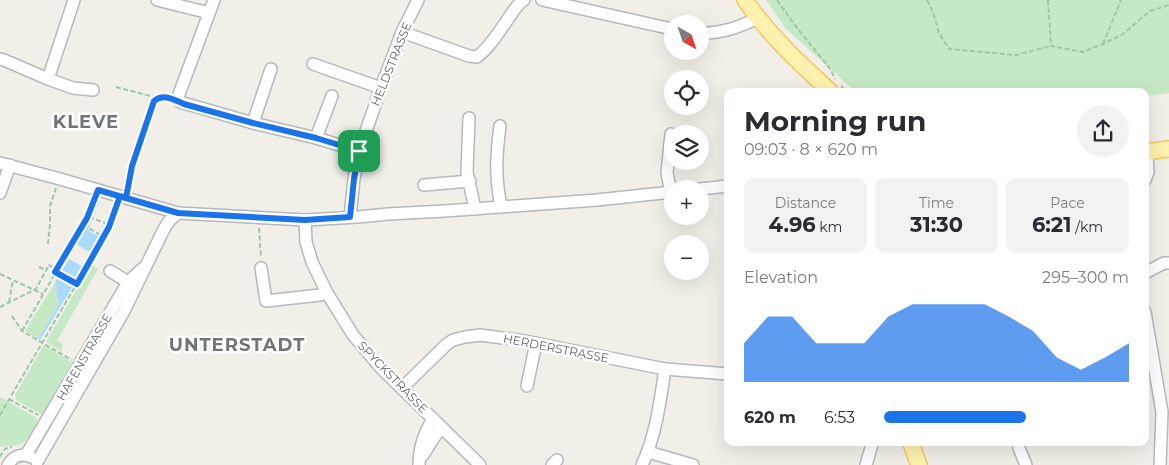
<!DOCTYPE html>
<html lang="en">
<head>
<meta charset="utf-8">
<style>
	:root { --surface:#fff; --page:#f2f2f3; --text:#2b2b33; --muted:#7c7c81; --accent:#1a73e8 }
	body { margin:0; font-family:Montserrat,sans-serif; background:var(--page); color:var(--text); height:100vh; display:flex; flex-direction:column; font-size:19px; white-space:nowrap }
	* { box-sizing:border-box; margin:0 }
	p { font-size:16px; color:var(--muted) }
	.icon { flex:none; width:28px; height:28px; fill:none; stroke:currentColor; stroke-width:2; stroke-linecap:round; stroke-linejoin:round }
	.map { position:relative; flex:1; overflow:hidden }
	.side { position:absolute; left:724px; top:88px; width:425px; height:358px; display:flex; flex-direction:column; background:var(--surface); border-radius:10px; box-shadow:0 5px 20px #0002 }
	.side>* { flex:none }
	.needle { width:32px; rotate:140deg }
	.fabs { position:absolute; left:664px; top:15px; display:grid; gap:10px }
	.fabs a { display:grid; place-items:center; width:45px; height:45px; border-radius:50%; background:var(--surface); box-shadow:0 5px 20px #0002; font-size:25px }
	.pin { position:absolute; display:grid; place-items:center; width:42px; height:42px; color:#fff; margin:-21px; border-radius:10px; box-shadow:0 2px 8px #0006 }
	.round { display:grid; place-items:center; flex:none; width:52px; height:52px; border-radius:26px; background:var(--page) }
	.head { display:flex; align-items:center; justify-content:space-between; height:85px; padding:0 20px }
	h1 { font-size:28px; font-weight:700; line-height:38px }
	.metrics { display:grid; grid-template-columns:repeat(3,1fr); gap:8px; height:85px; padding:5px 20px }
	.metrics div { display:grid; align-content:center; border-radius:10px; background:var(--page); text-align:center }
	.metrics b { font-size:21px; font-weight:700 }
	.metrics small { font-size:14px; font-weight:400 }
	.metrics p { font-size:14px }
	.chart { height:140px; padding:10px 20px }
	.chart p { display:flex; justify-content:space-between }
	.chart svg { width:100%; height:90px; margin-top:5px; fill:var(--accent); opacity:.7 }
	ul { padding:0 20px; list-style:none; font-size:16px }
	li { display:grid; grid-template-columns:80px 60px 1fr; align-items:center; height:38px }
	li i { height:12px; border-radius:6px; background:var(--accent) }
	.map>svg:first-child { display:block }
</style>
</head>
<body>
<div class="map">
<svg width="1169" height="465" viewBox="0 0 1169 465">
	<rect width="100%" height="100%" fill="#f1efe8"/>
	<g fill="#c5e8c5">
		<path d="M766,0H1169V93L1145,96V91H855L785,28Z"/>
		<path d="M91,265L98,269L57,341L63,344L61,351L46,342Z"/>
		<path d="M55,283L59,304L38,339L25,331Z"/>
		<path d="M44,345L72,362L42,415L16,400L15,395Z"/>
		<path d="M0,397L35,417L38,420C33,429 29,442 17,445C12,447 7,445 1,447L0,446Z"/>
	</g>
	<g fill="#aadaff">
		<path d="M97,199L100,200L88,230L98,236L102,229L112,205L114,206L105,231L91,253L76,244L89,222Z"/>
		<path d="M69,259L83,267L75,281L61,272Z"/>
		<path d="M57,277L73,286L40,340L38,339L59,304L55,283Z"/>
	</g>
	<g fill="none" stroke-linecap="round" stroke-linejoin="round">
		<g stroke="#b5b8bc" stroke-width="14">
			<g id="minor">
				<path d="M157,0L209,13"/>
				<path d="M214,0L178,97L180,102L253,123L316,138L359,151"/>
				<path d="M542,0L672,29"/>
				<path d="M402,32L469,56L477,57C490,47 499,32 508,19C513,12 517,4 524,0"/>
				<path d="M700,33C719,34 741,27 757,18"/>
				<path d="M0,59L4,60L48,79L73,88L93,90"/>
				<path d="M313,64L381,88"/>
				<path d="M48,79L74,0"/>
				<path d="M469,118L467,172L475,209"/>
				<path d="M253,123L271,69"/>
				<path d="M500,126C496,157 495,176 501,207"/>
				<path d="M316,138L332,96"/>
				<path d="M0,163L60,179L178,213L305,220L358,217L388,214L445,211L597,200L672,192"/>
				<path d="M1145,180L1148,172L1147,152"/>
				<path d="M424,185L470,181"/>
				<path d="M700,189L728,186"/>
				<path d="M671,192L667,173L671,134"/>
				<path d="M0,193L10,165"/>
				<path d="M350,217L354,179L359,151L381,88L402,32L418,0"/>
				<path d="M305,220L306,242L312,262L327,293L353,335L381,368L480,465"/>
				<path d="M261,268L266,301L320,295L327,293"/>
				<path d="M110,271L128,282L131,287"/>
				<path d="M1145,273L1164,263H1169"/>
				<path d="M1145,312L1162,412L1160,465"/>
				<path d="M527,386L536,343"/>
				<path d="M402,388L447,344L453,340L465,337L480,335L525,341L665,369L728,374"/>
				<path d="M1018,441L1019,448L1026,465"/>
				<path d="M648,452L693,465"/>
				<path d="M26,455L128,282L142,269"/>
				<path d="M423,455L435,436L442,428"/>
				<path d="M37,462L124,311L164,229L169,221L178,213"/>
				<path d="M8,465C13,456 22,453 31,457"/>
				<path d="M419,465C419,449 424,433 433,419"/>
				<path d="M552,465L557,460"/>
				<path d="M642,465C656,435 660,402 665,369"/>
				<path d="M866,465L873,441"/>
			</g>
		</g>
		<g stroke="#f2c960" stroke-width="18">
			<g id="major">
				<path d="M745,0C769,35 799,63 830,91"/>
				<path d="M1145,152L1169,149"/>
				<path d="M910,441L919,465"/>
			</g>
		</g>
		<g stroke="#9cc7a9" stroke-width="2" stroke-dasharray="5 2.5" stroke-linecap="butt">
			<path d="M777,0L794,24L831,70L835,79"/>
			<path d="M927,0L933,12L939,33L949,49L1016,55L1051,46"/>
			<path d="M1048,0L1051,46L1083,52L1103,44L1123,34L1150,11L1169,5"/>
			<path d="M1103,44L1121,0"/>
			<path d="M841,86L846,91"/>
			<path d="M116,87L158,98"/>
			<path d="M128,188L132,166L154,101C159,97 163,97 169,98"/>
			<path d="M89,217L110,225"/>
			<path d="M83,225L104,237"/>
			<path d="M259,228L261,258"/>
			<path d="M48,244L50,224V206L56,188"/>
			<path d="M39,267L46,270"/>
			<path d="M55,272L77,284"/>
			<path d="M0,274L43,294"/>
			<path d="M9,302L13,280"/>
			<path d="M0,307L36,289L49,265L57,270"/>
			<path d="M12,316L22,331L72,360"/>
			<path d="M22,331L87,218L95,200"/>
			<path d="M9,399L38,415"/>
			<path d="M0,415L104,237L117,205"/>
			<path d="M0,457C3,451 5,447 12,447"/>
		</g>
		<use href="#minor" stroke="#fff" stroke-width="11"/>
		<use href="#major" stroke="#fff2af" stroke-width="15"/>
	</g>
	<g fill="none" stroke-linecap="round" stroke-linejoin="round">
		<g stroke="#fff" stroke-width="10">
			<path id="route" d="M359,151L316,138L253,123L184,104C174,100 164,93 154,101L132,166L126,198L98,190L87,218L55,272L77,284L109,227L120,196L126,198L178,213L305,220L350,217L354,179L359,151"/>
		</g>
		<use href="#route" stroke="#1a73e8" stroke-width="6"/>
	</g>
	<g text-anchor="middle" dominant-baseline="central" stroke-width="5" stroke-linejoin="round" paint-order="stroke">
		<g font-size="12" fill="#5f6368" stroke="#fff">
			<text transform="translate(391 64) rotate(-68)">HELDSTRASSE</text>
			<text transform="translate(556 348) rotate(11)">HERDERSTRASSE</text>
			<text transform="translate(84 357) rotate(-60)">HAFENSTRASSE</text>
			<text transform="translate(393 377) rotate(46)">SPYCKSTRASSE</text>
		</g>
		<g font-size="18" font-weight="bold" letter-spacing="1" fill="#70757a" stroke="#fff">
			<text x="86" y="122">KLEVE</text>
			<text x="237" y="345">UNTERSTADT</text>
		</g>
	</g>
</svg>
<div class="fabs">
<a><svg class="needle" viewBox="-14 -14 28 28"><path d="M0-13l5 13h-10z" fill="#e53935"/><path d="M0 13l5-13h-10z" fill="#7c7c81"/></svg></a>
<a><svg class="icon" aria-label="locate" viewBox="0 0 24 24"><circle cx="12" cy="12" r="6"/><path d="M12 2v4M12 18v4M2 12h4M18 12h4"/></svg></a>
<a><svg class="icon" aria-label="layers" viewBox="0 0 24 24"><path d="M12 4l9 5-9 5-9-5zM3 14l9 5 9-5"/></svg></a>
<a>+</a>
<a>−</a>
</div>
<div class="pin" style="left:359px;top:151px;background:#1e9e55"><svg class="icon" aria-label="arrive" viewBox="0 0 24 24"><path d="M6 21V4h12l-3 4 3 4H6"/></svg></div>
<section class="side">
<div class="head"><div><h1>Morning run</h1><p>09:03 · 8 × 620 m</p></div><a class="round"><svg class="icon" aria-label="share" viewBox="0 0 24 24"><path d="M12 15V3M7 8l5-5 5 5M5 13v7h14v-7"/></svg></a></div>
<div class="metrics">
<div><p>Distance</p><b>4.96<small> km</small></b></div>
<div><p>Time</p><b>31:30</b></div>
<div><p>Pace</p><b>6:21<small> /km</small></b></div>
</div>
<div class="chart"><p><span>Elevation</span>295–300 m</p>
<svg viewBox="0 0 160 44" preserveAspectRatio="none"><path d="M0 44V25L10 12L20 12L30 25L40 25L50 25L60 12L70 6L80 6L90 6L100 6L110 12L120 19L130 32L140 38L150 32L160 25V44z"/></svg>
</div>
<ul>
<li><b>620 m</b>6:53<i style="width:58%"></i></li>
</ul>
</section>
</div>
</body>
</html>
